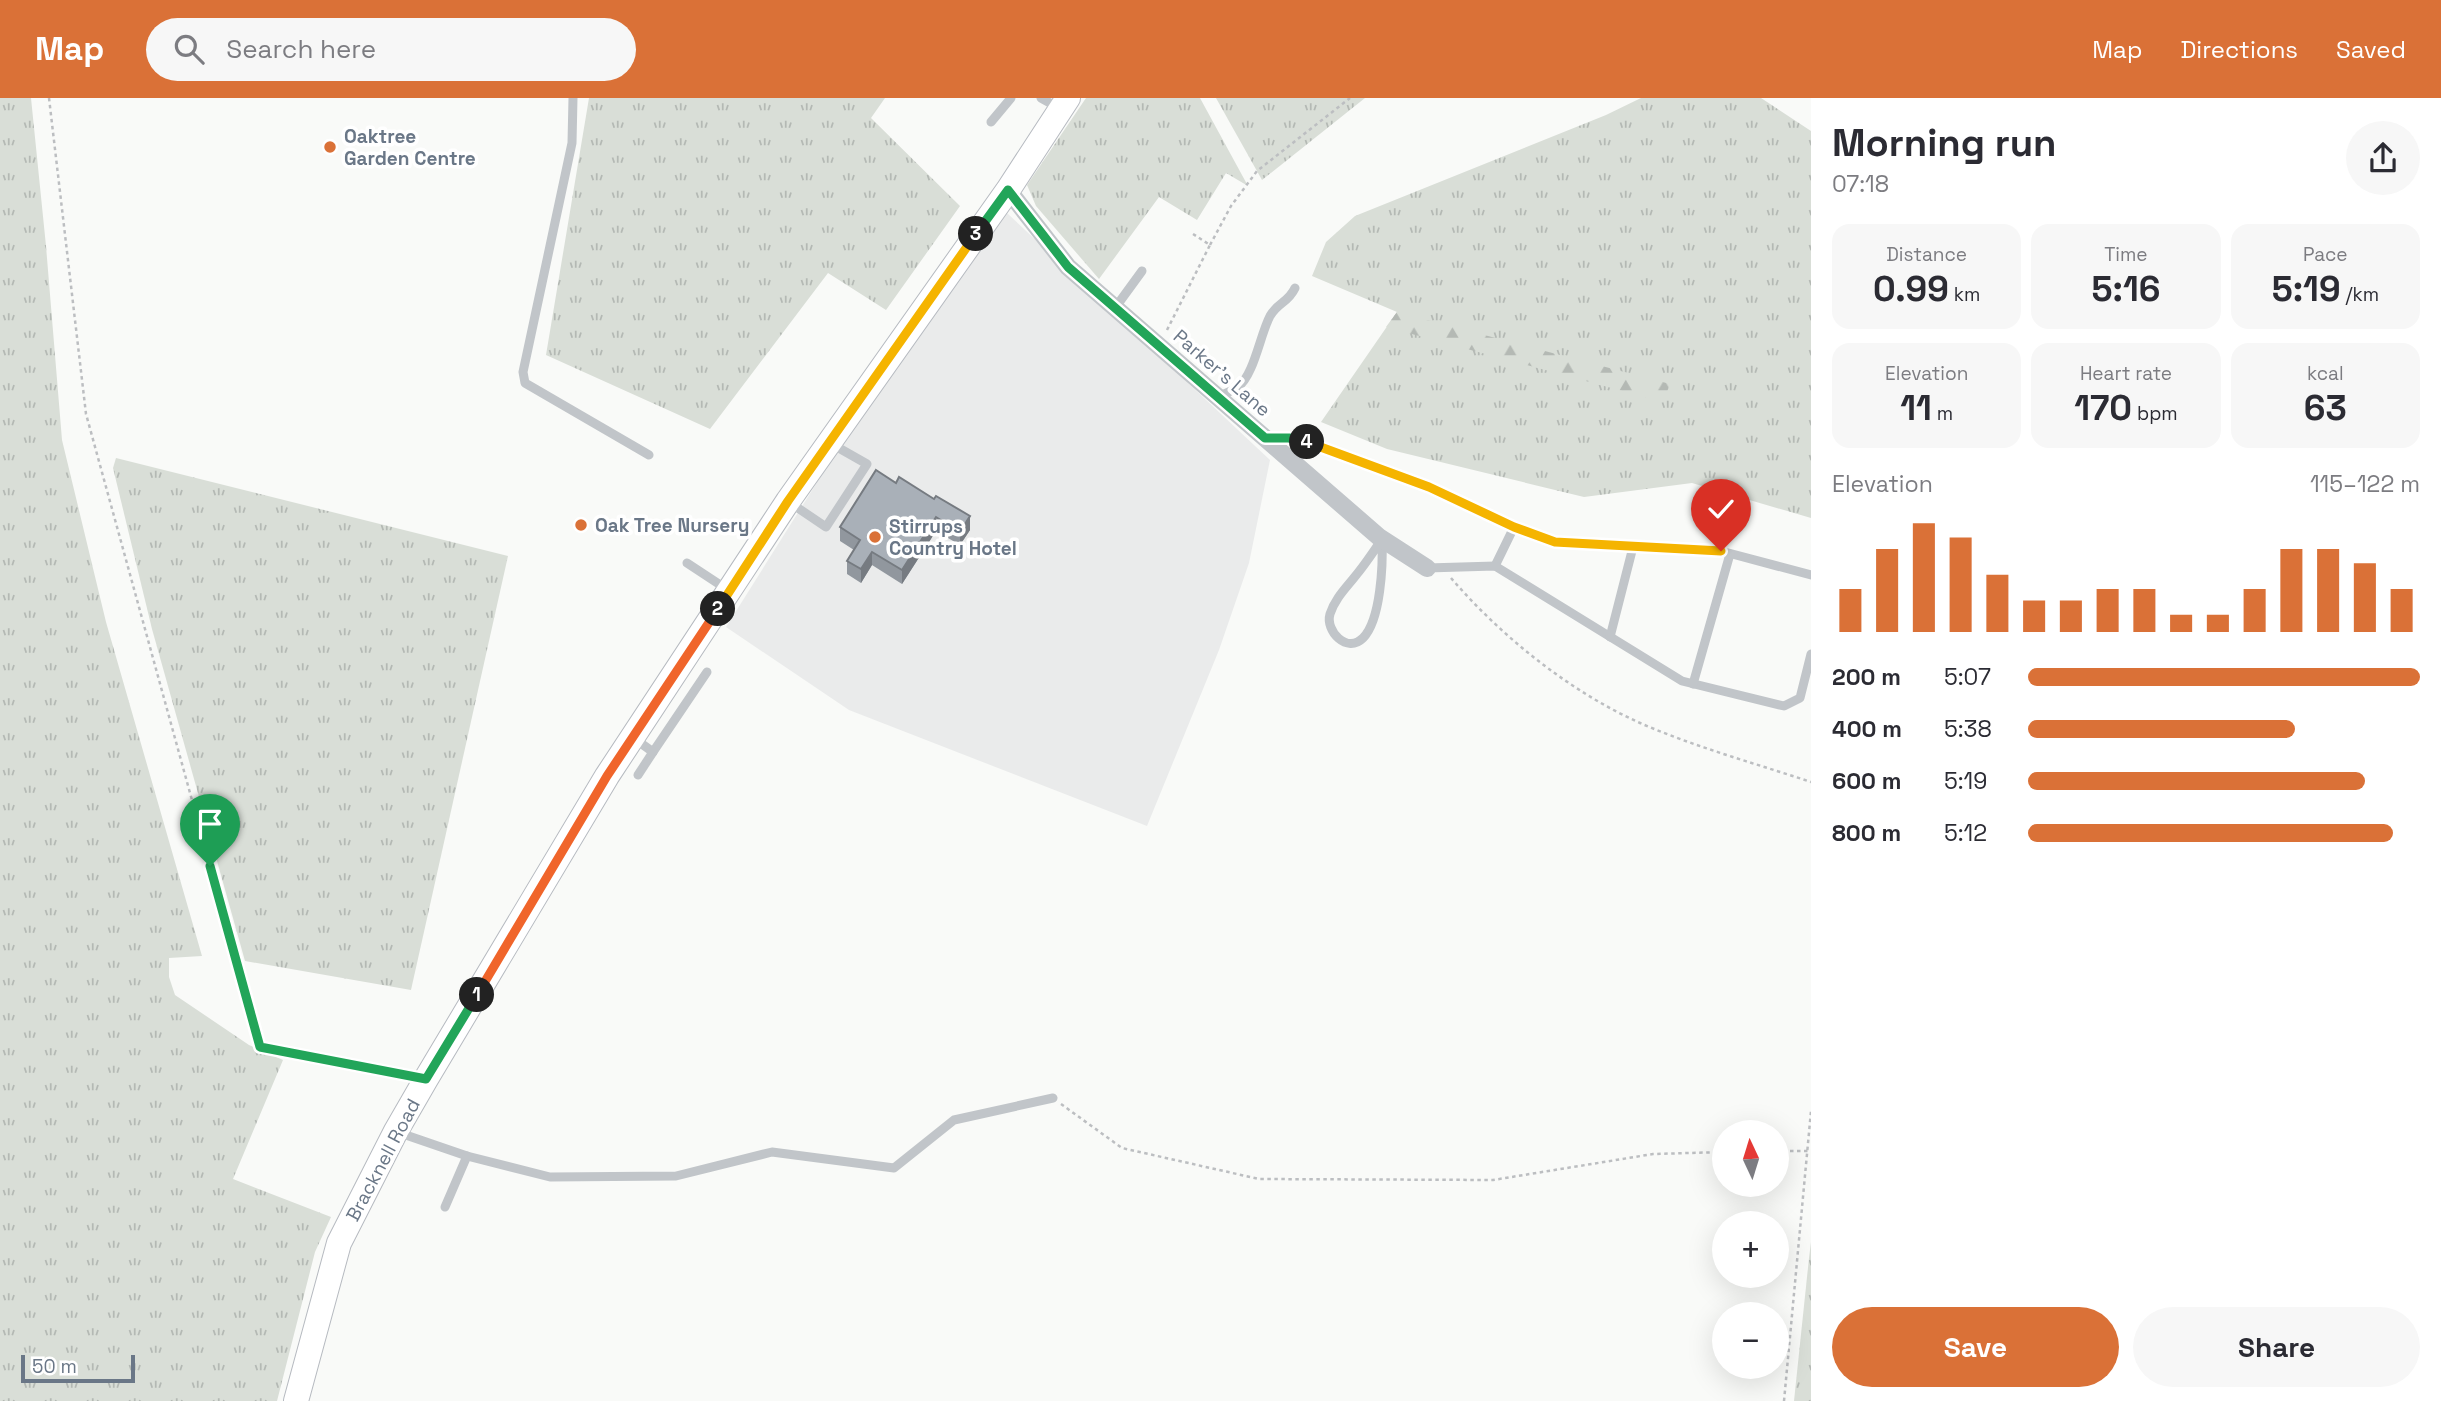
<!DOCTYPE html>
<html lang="en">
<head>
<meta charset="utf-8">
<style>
	:root { --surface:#fff; --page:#f7f7f7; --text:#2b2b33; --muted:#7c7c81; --accent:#da7137 }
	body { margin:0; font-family:"Space Grotesk",sans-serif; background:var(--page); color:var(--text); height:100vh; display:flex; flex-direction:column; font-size:26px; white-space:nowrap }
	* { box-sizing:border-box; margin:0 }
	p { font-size:23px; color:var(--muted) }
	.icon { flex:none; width:38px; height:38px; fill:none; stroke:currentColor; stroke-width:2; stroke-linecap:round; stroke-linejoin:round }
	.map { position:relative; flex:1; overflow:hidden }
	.details { display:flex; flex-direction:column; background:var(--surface); width:630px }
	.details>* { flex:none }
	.needle { width:46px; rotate:356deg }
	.fabs { position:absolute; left:1712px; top:1022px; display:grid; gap:14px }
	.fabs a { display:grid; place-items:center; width:77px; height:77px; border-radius:50%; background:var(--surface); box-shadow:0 7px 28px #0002; font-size:35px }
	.scale { position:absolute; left:21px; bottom:18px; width:114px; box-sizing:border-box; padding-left:7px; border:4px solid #6a7787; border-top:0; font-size:19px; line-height:24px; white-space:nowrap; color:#6a7787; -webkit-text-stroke:5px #fff; paint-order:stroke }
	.pin { position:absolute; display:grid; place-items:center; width:60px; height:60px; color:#fff; margin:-72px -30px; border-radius:50% 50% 50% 0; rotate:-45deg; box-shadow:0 0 7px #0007 }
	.pin .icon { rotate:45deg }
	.km { position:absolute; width:35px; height:35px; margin:-18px; border-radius:50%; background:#222; color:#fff; font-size:19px; line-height:35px; text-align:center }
	.round { display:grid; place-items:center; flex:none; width:74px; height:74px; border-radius:37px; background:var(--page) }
	.overview { display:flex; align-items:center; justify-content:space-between; height:119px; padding:0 21px }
	h1 { font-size:38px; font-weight:700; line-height:52px }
	.stats { display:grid; grid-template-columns:repeat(3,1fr); gap:10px; height:119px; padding:7px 21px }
	.stats div { display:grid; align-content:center; border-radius:18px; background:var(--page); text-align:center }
	.stats b { font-size:35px; font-weight:700 }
	.stats small { font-size:19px; font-weight:400 }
	.stats p { font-size:19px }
	.chart { height:196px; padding:14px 21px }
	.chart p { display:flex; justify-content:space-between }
	.chart svg { width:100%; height:126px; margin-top:7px; stroke:var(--accent); stroke-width:6 }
	.button { display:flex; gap:14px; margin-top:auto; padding:14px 21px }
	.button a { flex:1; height:80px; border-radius:42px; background:var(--accent); color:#fff; font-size:28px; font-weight:700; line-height:80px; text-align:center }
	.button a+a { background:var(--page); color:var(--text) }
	ul { padding:0 21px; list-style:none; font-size:23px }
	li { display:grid; grid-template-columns:112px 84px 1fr; align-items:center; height:52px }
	li i { height:18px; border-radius:9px; background:var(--accent) }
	header { display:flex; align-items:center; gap:42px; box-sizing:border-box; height:98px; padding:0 35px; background:var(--accent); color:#fff }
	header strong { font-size:33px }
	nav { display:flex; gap:38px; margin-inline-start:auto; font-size:24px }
	.search { width:490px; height:63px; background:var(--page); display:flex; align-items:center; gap:18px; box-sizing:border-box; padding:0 24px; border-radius:38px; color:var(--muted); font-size:26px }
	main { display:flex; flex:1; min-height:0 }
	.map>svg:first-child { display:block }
</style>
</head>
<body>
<header>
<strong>Map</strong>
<div class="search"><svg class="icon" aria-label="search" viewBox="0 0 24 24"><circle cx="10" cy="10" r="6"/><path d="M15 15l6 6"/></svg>Search here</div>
<nav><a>Map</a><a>Directions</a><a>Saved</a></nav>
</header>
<main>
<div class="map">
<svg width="1811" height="1303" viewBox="0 0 1811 1303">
	<defs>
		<pattern id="grass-tufts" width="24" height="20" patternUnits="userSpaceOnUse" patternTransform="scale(1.75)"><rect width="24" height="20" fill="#d9ded7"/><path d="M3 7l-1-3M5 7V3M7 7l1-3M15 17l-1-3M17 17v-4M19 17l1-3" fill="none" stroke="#b4b9b4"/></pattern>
		<pattern id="forest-firs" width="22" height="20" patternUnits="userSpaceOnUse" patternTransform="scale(1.75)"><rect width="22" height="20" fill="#d9ded7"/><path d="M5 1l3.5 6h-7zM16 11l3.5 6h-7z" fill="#b4b9b4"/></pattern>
	</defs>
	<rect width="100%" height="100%" fill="#f9faf8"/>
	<path fill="#eaebeb" d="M1007,115L1270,362L1249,465L1219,552L1147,728L849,612L726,529L850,332Z"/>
	<g fill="url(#grass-tufts)">
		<path d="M0,0H31L46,148L62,342L106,524L202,858L169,860V879L175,897L249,947L283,962L233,1081L331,1119L315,1154L277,1303H0Z"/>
		<path d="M589,0H885L871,20L960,108L886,212L828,175L710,331L546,257Z"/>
		<path d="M1086,0H1200L1248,88L1226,75L1197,122L1159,99L1099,181L1036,108L1027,87Z"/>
		<path d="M1216,0H1365L1262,82Z"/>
		<path d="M1641,0H1761L1811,33V420L1692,385L1584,399L1387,351L1321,324L1397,214L1312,178L1326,144L1355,118L1606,17Z"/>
		<path d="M116,360L508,458L411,892L245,863L152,531L113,370Z"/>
		<path d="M1811,1144V1303H1794L1809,1160Z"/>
	</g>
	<path fill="url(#forest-firs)" d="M1397,214L1670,286L1663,304L1386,229Z"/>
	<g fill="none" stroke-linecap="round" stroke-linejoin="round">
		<g stroke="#b6bac0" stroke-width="26">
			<path id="secondary" d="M296,1303L339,1145L396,1033L426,981L607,678L788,403L1008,92L1068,0"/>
		</g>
		<g stroke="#bcbec1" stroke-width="2.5" stroke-dasharray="3.5 3.5" stroke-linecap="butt">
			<path d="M49,0L86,316L257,939"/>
			<path d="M1210,147L1231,108L1257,73L1350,0"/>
			<path d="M1167,232L1210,147L1193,136"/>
			<path d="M1451,480C1502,539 1569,593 1640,625C1695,649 1754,665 1811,684"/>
			<path d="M1061,1006L1122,1050L1259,1081L1493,1082L1653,1056L1724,1054"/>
			<path d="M1776,1053H1811"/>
			<path d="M1784,1303L1811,1013"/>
		</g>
		<g stroke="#c1c5c9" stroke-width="9">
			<path d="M573,0L572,45L523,274L525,285L649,357"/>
			<path d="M1041,0L1059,10"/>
			<path d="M991,24L1011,0"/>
			<path d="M1115,210L1142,173"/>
			<path d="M1217,299C1224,296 1232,293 1238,289C1254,277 1260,237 1270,218C1278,204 1288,205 1295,190"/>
			<path d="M1267,340L1303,342L1429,389L1514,429"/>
			<path d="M789,404L826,429L867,366L830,345"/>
			<path d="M1382,441C1383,466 1381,522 1363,540C1347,556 1325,533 1330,516C1335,500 1347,489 1357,476C1366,465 1374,453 1382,441Z"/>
			<path d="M687,465L728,492"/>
			<path d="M1495,468L1514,429L1555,444L1721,453L1811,477"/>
			<path d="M1427,470L1495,468L1682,583L1784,608L1800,600L1811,556"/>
			<path d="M1610,539L1633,449"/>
			<path d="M1693,586L1730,456"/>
			<path d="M635,641L653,654L707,574"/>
			<path d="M638,677L653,654"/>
			<path d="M260,949L424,981"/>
			<path d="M397,1034L467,1058L550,1079L676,1078L772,1054L894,1070L954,1022L1053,1000"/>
			<path d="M445,1109L467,1058"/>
		</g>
		<path stroke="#c1c5c9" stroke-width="18" d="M1008,92L1068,169L1379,439L1427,470"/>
		<use href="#secondary" stroke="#fff" stroke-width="24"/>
	</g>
	<path fill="#91979e" d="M896,385L970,432L960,447L936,433L902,486L872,467L861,485L847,476V463L854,452L840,443V429Z"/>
	<g fill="#767b81">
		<path d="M970,418V432L960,447V434Z"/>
		<path d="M936,419V433L902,486V472Z"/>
		<path d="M872,454V467L861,485V471Z"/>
	</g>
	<path fill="#a9b0b8" stroke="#767b81" stroke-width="2" d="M876,372L896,385L899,379L934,401L936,398L970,418L960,434L936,419L902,472L872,454L861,471L847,463L860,442L840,429Z"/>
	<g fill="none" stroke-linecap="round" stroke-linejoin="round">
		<g stroke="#fff" stroke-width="14">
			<path id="split-1" d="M210,768L260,949L426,981L477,897"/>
		</g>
		<g stroke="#fff" stroke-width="14">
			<path id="split-2" d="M477,897L607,678L718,511"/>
		</g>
		<g stroke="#fff" stroke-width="14">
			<path id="split-3" d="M718,511L788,403L976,136"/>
		</g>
		<g stroke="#fff" stroke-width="14">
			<path id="split-4" d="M976,136L1008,92L1068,169L1265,340H1289L1307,344"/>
		</g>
		<g stroke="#fff" stroke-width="14">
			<path id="split-5" d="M1307,344L1429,389L1514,429L1555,444L1721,453"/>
		</g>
		<use href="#split-1" stroke="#22a559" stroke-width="9"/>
		<use href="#split-2" stroke="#f0652b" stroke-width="9"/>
		<use href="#split-3" stroke="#f5b400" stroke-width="9"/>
		<use href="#split-4" stroke="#22a559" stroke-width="9"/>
		<use href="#split-5" stroke="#f5b400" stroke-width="9"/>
	</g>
	<g fill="#da7137" stroke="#fff" stroke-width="2.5">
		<circle cx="330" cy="49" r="7"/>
		<circle cx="581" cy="427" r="7"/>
		<circle cx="875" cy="439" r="7"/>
	</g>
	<g text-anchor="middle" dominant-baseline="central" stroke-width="7" stroke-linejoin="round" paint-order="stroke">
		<g font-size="19" font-weight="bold" fill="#6a7787" stroke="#fff" text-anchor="start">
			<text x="344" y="38">Oaktree<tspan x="344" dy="22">Garden Centre</tspan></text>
			<text x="595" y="427">Oak Tree Nursery</text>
			<text x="889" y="428">Stirrups<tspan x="889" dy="22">Country Hotel</tspan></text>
		</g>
		<g font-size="19" fill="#6a7787" stroke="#fff">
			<text transform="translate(1222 275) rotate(41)">Parker's Lane</text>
			<text transform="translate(383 1062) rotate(-62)">Bracknell Road</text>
		</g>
	</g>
</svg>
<div class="fabs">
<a><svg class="needle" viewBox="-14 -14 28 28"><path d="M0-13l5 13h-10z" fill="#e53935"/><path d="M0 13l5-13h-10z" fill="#7c7c81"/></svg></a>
<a>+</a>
<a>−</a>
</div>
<div class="scale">50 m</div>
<div class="pin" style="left:210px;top:768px;background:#1e9e55"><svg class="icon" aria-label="arrive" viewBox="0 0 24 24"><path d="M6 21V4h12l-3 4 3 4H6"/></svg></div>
<div class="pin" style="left:1721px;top:453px;background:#d93025"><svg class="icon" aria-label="check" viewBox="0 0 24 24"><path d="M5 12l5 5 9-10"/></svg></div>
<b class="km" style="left:477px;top:897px">1</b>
<b class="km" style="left:718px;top:511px">2</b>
<b class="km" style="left:976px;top:136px">3</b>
<b class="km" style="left:1307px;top:344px">4</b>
</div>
<section class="details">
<div class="overview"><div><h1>Morning run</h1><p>07:18</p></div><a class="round"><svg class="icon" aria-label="share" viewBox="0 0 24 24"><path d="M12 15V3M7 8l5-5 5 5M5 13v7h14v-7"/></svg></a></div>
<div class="stats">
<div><p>Distance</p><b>0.99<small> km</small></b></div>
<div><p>Time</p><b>5:16</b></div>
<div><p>Pace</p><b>5:19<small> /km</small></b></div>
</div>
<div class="stats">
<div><p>Elevation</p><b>11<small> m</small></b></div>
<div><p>Heart rate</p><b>170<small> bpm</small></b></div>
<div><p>kcal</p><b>63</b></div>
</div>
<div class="chart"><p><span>Elevation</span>115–122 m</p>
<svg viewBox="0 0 160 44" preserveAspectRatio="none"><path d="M5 44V29M15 44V15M25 44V6M35 44V11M45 44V24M55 44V33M65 44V33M75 44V29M85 44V29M95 44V38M105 44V38M115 44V29M125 44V15M135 44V15M145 44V20M155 44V29"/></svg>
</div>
<ul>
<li><b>200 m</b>5:07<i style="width:100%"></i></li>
<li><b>400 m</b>5:38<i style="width:68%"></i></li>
<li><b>600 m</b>5:19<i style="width:86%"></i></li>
<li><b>800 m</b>5:12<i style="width:93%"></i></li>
</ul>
<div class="button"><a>Save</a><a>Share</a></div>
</section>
</main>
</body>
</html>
